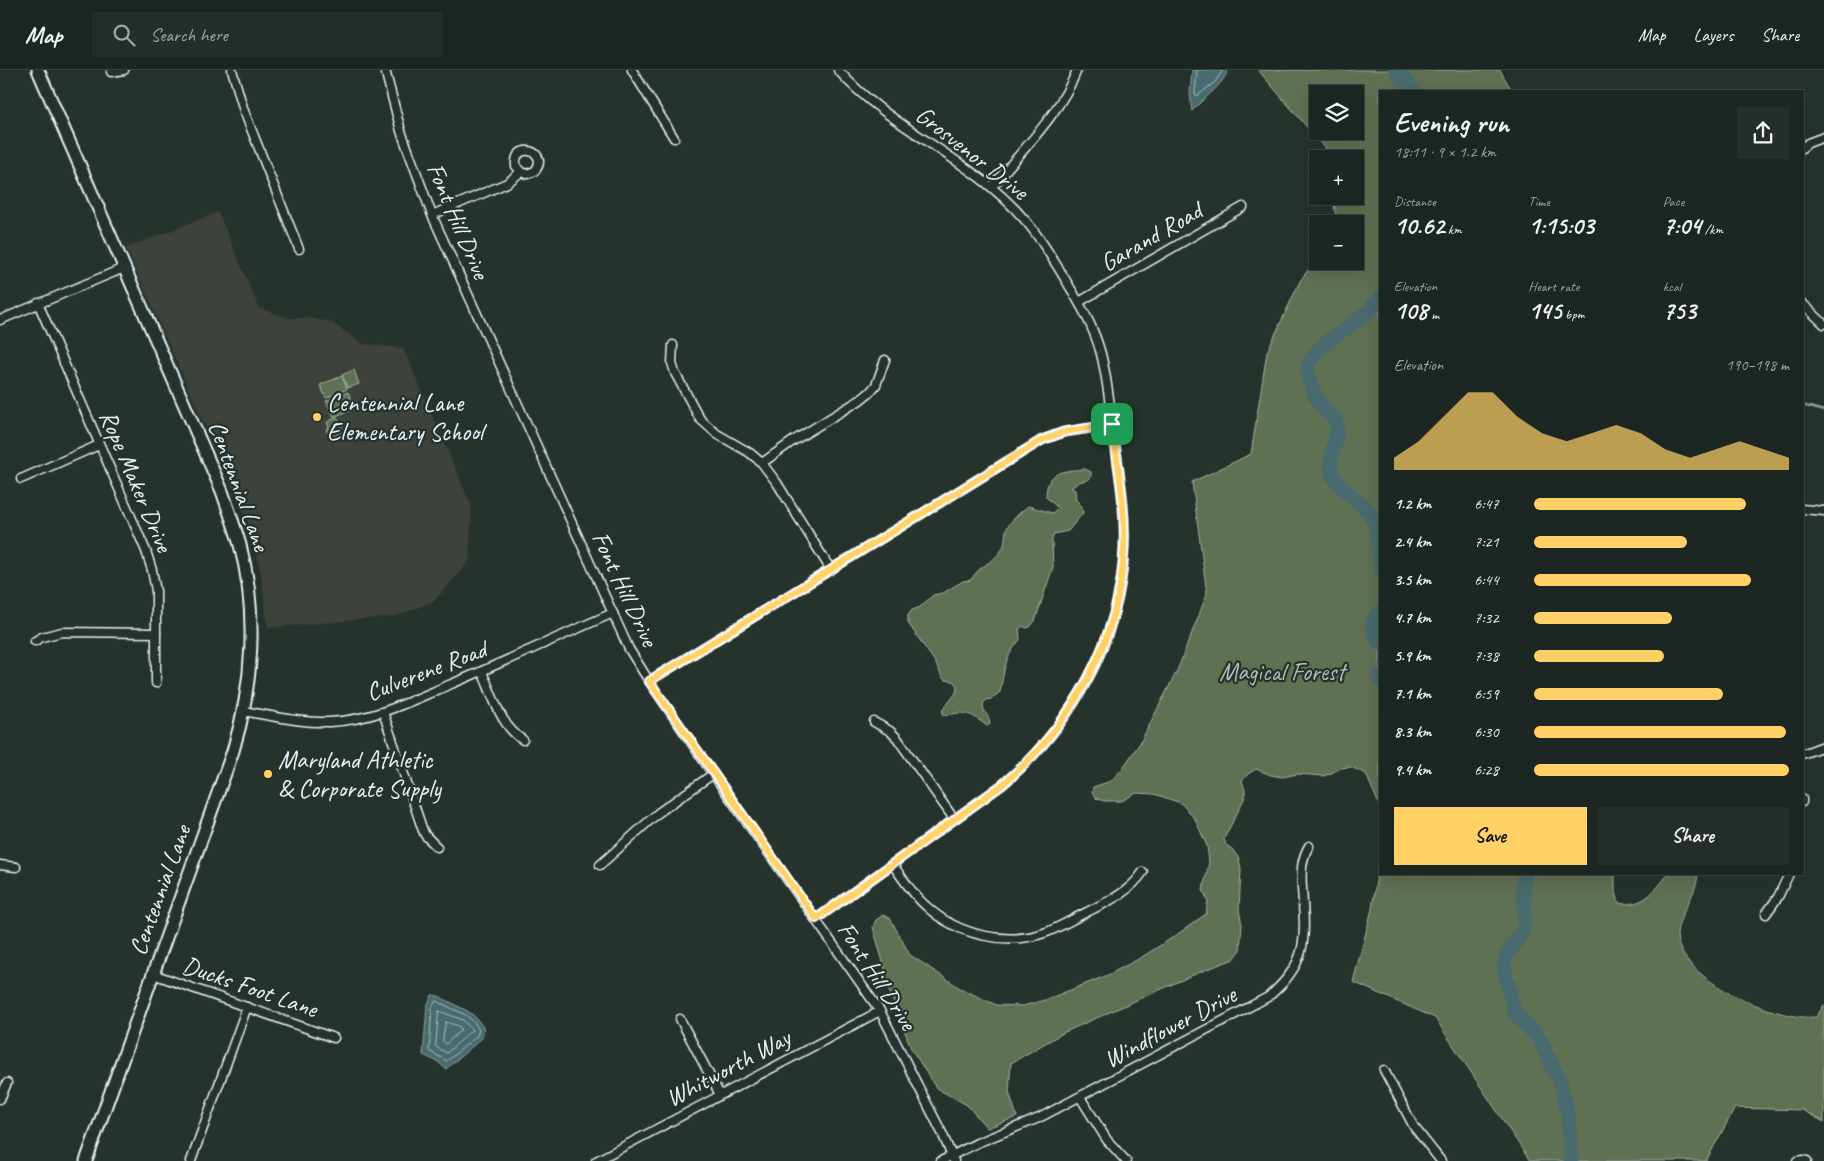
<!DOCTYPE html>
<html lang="en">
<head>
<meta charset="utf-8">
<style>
	:root { --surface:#1c2622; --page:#252e2a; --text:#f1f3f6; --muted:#a0a5a5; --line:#3a4340; --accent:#ffd166 }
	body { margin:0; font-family:Caveat,sans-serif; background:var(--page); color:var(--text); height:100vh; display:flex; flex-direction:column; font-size:19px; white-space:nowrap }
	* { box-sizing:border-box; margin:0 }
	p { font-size:16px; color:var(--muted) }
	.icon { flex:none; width:28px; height:28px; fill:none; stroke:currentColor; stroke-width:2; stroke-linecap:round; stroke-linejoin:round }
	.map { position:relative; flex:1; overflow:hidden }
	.panel { position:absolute; left:1379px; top:20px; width:425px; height:785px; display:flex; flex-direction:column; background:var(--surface); border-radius:0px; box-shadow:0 5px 20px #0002,0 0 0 1px var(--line) }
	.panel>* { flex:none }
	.buttons { position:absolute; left:1309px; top:15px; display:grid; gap:10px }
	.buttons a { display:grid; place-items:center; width:55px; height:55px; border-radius:0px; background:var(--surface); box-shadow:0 5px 20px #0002,0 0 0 1px var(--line); font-size:25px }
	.pin { position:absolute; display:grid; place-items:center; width:42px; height:42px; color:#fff; margin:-21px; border-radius:10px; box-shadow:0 2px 8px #0006 }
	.round { display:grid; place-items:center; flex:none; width:52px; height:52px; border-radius:0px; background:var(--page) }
	.summary { display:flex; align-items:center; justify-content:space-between; height:85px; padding:0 15px }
	h1 { font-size:28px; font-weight:800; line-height:38px }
	.figures { display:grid; grid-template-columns:repeat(3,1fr); gap:8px; height:85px; padding:5px 15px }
	.figures div { display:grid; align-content:center }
	.figures b { font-size:25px; font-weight:800 }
	.figures small { font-size:14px; font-weight:400 }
	.figures p { font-size:14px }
	.chart { height:140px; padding:10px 15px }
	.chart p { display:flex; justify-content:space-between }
	.chart svg { width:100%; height:90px; margin-top:5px; fill:var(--accent); opacity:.7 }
	.button { display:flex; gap:10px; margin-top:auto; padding:10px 15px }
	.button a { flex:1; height:58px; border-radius:0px; background:var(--accent); color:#111; font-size:20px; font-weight:800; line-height:58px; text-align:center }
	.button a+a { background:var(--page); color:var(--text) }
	ul { padding:0 15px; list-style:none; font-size:16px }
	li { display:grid; grid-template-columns:80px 60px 1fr; align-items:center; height:38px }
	li i { height:12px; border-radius:6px; background:var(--accent) }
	header { display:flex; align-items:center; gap:30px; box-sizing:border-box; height:70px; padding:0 25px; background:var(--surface); border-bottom:1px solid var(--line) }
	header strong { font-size:24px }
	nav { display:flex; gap:28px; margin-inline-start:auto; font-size:18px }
	.search { width:350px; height:45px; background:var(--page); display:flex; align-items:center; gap:12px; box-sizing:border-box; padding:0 18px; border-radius:0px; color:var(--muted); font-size:19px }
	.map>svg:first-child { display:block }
</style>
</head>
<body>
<header>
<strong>Map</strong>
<div class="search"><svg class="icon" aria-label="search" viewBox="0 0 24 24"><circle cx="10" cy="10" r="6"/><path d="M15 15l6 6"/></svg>Search here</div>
<nav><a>Map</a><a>Layers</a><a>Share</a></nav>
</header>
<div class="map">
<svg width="1824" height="1091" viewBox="0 0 1824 1091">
	<rect width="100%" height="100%" fill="#26332d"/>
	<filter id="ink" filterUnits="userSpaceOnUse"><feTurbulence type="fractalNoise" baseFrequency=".02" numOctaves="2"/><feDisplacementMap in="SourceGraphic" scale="10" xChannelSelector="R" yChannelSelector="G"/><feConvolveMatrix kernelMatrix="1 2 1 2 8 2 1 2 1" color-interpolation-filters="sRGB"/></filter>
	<g filter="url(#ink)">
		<path fill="#3c433a" d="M218,142L259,238L289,248H307L331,252L363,274L403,278L472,437L469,492L434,531L397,546L268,558L261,505L255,474L245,446L126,178Z"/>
		<g fill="#607052" stroke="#a4b0a5" fill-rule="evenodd">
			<path d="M1258,0H1500L1512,21H1380V737L1366,704L1351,697L1340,698L1332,703L1323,706L1298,704L1282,707L1271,705L1256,699L1248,704L1242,711L1245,720V727L1224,769L1226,775L1232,779L1239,789L1241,799L1239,840L1242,855L1241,867L1240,881L1234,889L1200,902L1063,963L1011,993L1009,1022L1017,1047L987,1058L967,1035L936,1018L911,978L888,918L886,903L873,857L876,850L883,845L890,848L910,885L960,918L996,935L1023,936L1045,930L1108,905L1142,887L1175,866L1206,844L1208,831L1203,820L1209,792L1207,776L1195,749L1181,733L1154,724L1136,723L1122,731H1105L1097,729L1092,723L1093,717L1111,711L1122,699L1140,673L1177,601L1207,524L1192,412L1251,384L1267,282L1300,211L1317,188L1318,191H1355V154H1337L1333,126H1355V89H1327L1326,79ZM1318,24H1355V61H1318Z"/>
			<path d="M354,300L359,314L348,318L342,305Z"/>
			<path d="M342,306L347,319L326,328L320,315Z"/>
			<path d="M348,322L355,338L334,347L326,331Z"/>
			<path d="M337,347L344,362L330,368L326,359L329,358L327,352Z"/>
			<path d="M1085,399L1091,402V407L1088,410L1079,412L1071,418L1075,420L1076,430L1082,436L1083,443L1068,461L1054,464L1052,469L1053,497L1035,551L1030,557L1026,558L1023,556L1019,559L1020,569C1018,573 1015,575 1013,579C1004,591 1003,608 1000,622L991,629L986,630L983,634C983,643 990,646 990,654L987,656C979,650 971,643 961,643C955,643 950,645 944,645L942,641L956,623L957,616L953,611L945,610L942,607L935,592L908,553V545L912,540L920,537L933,525L943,523L963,511L971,510C979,495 992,494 1001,481C1006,475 1004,465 1007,458C1009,452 1022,441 1028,436L1052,443L1058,438L1046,427C1046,400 1064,401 1085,399Z"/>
			<path d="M1380,783V804H1615V819L1619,833C1642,838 1655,821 1668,804H1698C1697,825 1677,846 1677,865C1678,910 1777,951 1816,947L1824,935V1052L1802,1040L1735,1038L1706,1091H1530L1435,948L1353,912L1372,839Z"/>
		</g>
		<g fill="#486b6e" stroke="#88a1a5">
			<path d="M1192,0H1228C1222,17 1203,28 1192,41L1190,24Z"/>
			<path d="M432,925C440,925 443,929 450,932C468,942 473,941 484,959L482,968L446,999L438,992L423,985L427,936Z"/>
		</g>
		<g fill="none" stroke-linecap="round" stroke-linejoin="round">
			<g stroke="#a8bbc1" stroke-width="1">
				<path d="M1197,0L1195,24L1197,26L1215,12L1223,0"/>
				<path d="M436,931L466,945L475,953L479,960L477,966L447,991L429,981L432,938Z"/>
				<path d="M439,941L463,950L472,960L447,983L436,977Z"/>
				<path d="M446,952L459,956L461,960L446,974L443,971Z"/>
			</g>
			<path stroke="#88a1a5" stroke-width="2.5" d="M1802,335L1824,341"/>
			<g stroke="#486b6e" stroke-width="15">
				<path d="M1396,0L1414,21"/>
				<path d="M1380,228C1362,254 1327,264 1310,291C1302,304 1316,328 1324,339C1327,343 1333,346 1335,350C1343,365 1326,384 1332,402C1339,424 1367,431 1375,453C1380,466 1379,485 1380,498"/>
				<path d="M1380,542L1374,550L1372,558L1380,573"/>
				<path d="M1380,606V611"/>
				<path d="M1525,804L1523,814L1525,850L1522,862L1507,885L1504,894L1505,903L1515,943L1538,967L1560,1012L1568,1044L1571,1091"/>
			</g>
			<g stroke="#e8f1f8" stroke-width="11">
				<g id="street">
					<path d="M232,0L244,41L299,179"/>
					<path d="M385,0L401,61L432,145L629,579L649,611L713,704L880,941L942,1063L954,1091"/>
					<path d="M632,0L674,68"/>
					<path d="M111,2L124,0"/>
					<path d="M1802,78L1808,73L1824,67"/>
					<path d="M992,117C1021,81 1060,44 1077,0"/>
					<path d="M432,145L507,113L521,102L527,104L535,101C551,81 513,70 516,96L521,102"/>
					<path d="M1079,232L1243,137"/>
					<path d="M38,233L146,481L152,500L156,521V613"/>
					<path d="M1802,233L1824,254"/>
					<path d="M0,250L124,198"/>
					<path d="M673,275L672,293L675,303L700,349L717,364L750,383L762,393L777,413L831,500"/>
					<path d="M762,393L793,371L860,330L870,322L876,315L885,290"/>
					<path d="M21,409L99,375"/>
					<path d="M1802,439L1824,441"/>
					<path d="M35,571L42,567L62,562L156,563"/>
					<path d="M482,602C493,625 500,656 523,670"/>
					<path d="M649,611L1042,370L1064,362L1112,355"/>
					<path d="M243,641C272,646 302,653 330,652C373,650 411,631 449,615C504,592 558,567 613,543"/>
					<path d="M383,642L422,758L425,765L437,777"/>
					<path d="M874,652L890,661L897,668L954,749"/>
					<path d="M1802,684L1824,676"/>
					<path d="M1802,729V732"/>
					<path d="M0,795L16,797"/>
					<path d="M600,795L658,743L713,704"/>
					<path d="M893,795C903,809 913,825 926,836C957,865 1007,877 1047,862C1060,857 1073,849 1085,843C1107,832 1129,823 1143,802"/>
					<path d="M1766,844L1778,827L1789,804"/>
					<path d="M816,849L1002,715C1071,657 1121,570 1124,478C1126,440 1119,403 1114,366C1110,339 1108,311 1101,284C1093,253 1075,226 1059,199C1048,182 1038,164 1024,149C972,88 891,60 838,0"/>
					<path d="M153,904L334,968"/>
					<path d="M680,949L720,1025"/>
					<path d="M1384,1000L1414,1057L1441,1091"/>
					<path d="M1080,1027L1107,1070L1126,1091"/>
					<path d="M0,1029L7,1013"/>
					<path d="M191,1091L247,937"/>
					<path d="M596,1091L880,941"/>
					<path d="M941,1091L977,1073L1039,1048L1268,927C1310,892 1305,867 1302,818C1301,803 1301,789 1309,776"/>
					<path d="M1797,1091L1804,1090L1807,1091"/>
				</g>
			</g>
			<g stroke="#e8f1f8" stroke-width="15">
				<path id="secondary" d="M38,0L222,421C228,439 235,457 240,475C258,542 253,615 233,681L86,1091"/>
			</g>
			<use href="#street" stroke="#26332d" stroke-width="8"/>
			<use href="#secondary" stroke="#26332d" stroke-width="11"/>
		</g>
	</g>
	<g fill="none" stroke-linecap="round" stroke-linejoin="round" filter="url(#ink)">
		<g stroke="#fff" stroke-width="10">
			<path id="route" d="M1112,354C1118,396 1126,437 1124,479C1120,571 1071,656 1002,715L816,849L649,611L1042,370L1064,362Z"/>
		</g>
		<use href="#route" stroke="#ffd166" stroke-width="6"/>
	</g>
	<g fill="#ffd166" stroke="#26332d" stroke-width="2">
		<circle cx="317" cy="347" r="5"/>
		<circle cx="268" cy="704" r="5"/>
	</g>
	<g text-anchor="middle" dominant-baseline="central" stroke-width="4.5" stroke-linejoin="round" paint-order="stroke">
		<g font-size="25" fill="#e8f1f8" stroke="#26332d">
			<text transform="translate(972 83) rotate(38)">Grosvenor Drive</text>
			<text transform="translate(458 151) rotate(67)">Font Hill Drive</text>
			<text transform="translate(1151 167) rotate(-30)">Garand Road</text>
			<text transform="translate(136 411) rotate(67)">Rope Maker Drive</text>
			<text transform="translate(239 416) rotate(70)">Centennial Lane</text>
			<text transform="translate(625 519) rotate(65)">Font Hill Drive</text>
			<text transform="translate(426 601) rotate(-21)">Culverene Road</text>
			<text transform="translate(160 820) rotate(-70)">Centennial Lane</text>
			<text transform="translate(877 906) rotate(57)">Font Hill Drive</text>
			<text transform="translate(250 917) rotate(19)">Ducks Foot Lane</text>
			<text transform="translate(1170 957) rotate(-28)">Windflower Drive</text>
			<text transform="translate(728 998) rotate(-28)">Whitworth Way</text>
		</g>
		<g font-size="25" fill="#e8f1f8" stroke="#26332d" text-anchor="start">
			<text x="327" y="333">Centennial Lane<tspan x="327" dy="29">Elementary School</tspan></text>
			<text x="278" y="690">Maryland Athletic<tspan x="278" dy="29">&amp; Corporate Supply</tspan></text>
		</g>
		<g font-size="25" fill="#b2bdb6" stroke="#26332d">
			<text x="1282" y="602">Magical Forest</text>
		</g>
	</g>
</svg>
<div class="buttons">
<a><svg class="icon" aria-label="layers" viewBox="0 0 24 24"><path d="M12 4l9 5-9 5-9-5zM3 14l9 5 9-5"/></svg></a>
<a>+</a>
<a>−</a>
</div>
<div class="pin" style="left:1112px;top:354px;background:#1e9e55"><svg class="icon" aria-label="arrive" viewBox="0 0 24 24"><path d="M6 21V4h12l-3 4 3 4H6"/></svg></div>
<section class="panel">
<div class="summary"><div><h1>Evening run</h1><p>18:11 · 9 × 1.2 km</p></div><a class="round"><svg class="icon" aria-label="share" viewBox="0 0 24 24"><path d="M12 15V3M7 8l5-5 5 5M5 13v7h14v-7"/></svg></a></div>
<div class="figures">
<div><p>Distance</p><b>10.62<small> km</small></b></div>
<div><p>Time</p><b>1:15:03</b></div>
<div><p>Pace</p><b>7:04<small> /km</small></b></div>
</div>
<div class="figures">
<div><p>Elevation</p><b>108<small> m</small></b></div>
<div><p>Heart rate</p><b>145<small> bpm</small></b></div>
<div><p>kcal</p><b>753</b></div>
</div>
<div class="chart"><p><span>Elevation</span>190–198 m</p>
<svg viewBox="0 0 160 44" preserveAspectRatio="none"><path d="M0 44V38L10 30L20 18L30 6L40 6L50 18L60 26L70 30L80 26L90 22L100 26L110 34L120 38L130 34L140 30L150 34L160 38V44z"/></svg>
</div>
<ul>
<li><b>1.2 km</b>6:47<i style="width:83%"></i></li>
<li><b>2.4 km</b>7:21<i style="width:60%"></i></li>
<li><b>3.5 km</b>6:44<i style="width:85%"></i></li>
<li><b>4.7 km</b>7:32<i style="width:54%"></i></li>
<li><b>5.9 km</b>7:38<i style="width:51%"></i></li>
<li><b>7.1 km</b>6:59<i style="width:74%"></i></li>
<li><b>8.3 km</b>6:30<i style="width:99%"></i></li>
<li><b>9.4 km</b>6:28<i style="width:100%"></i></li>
</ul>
<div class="button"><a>Save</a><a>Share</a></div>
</section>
</div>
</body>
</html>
